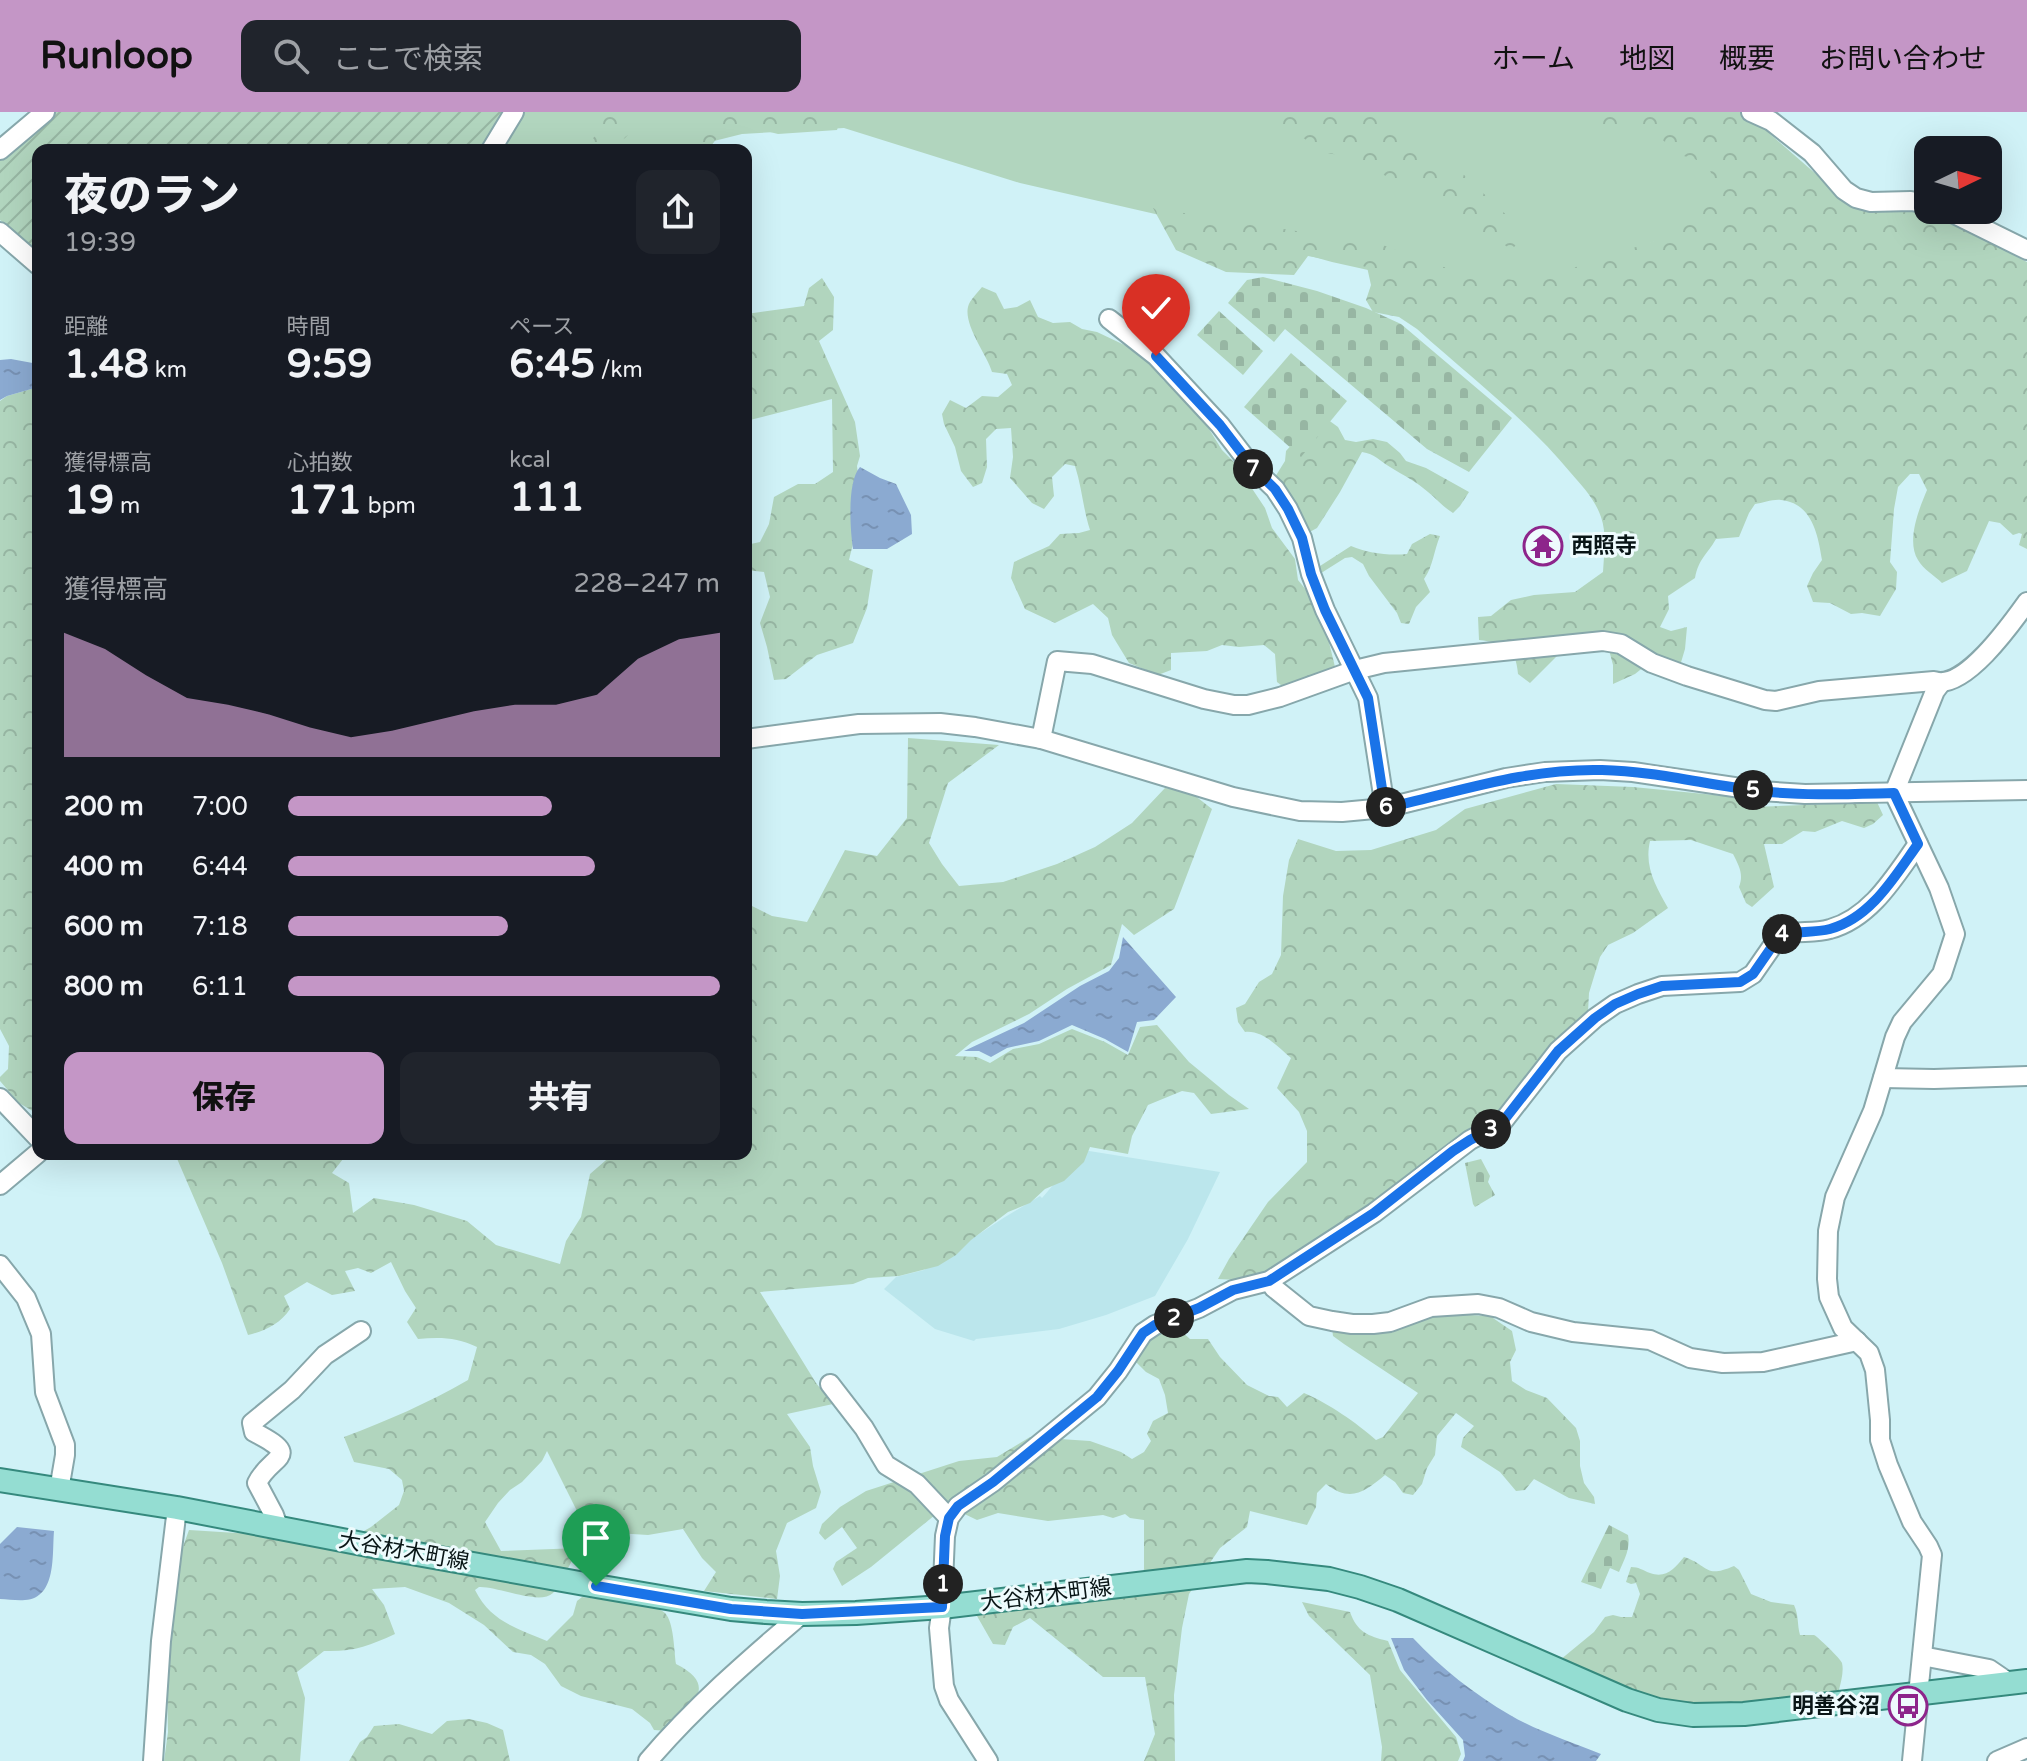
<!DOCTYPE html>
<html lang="ja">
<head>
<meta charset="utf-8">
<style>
	:root { --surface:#171b24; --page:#20242c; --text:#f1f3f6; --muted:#9ea1a6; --accent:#c496c6 }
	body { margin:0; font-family:"Varela Round","Noto Sans JP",sans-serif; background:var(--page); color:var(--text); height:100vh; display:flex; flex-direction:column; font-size:30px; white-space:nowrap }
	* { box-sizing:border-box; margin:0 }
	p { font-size:26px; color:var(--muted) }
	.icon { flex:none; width:44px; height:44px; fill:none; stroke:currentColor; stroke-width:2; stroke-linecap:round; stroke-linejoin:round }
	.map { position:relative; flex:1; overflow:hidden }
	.details { position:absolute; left:32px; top:32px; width:720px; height:1016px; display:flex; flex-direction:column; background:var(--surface); border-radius:16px; box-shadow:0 8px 32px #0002 }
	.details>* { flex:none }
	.needle { width:52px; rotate:85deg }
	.buttons { position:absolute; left:1914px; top:24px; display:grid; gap:16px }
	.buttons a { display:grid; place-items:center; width:88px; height:88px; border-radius:16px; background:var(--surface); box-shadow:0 8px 32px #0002; font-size:40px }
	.pin { position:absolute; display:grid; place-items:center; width:68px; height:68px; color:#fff; margin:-82px -34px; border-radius:50% 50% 50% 0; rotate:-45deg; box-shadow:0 0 8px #0007 }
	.pin .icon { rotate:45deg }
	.km { position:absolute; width:40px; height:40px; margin:-20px; border-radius:50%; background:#222; color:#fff; font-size:22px; line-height:40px; text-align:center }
	.round { display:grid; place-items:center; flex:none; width:84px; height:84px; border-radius:16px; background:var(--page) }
	.headline { display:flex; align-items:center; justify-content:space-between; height:136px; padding:0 32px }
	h1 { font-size:44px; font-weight:800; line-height:60px }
	.figures { display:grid; grid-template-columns:repeat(3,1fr); gap:12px; height:136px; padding:8px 32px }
	.figures div { display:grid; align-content:center }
	.figures b { font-size:40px; font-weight:800 }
	.figures small { font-size:22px; font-weight:400 }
	.figures p { font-size:22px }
	.chart { height:224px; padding:16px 32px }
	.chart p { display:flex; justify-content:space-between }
	.chart svg { width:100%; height:144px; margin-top:8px; fill:var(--accent); opacity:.7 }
	.button { display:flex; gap:16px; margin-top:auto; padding:16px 32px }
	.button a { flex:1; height:92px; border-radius:16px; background:var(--accent); color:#111; font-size:32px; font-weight:800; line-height:92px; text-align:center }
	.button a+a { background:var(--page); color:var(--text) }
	ul { padding:0 32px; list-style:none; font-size:26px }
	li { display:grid; grid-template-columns:128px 96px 1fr; align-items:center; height:60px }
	li i { height:20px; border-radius:10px; background:var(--accent) }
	header { display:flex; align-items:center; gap:48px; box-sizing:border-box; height:112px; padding:0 40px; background:var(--accent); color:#111 }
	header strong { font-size:38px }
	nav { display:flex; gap:44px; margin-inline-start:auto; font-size:28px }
	.search { width:560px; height:72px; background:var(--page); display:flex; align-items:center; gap:20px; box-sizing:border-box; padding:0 28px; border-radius:16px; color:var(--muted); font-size:30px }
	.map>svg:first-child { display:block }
</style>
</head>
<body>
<header>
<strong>Runloop</strong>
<div class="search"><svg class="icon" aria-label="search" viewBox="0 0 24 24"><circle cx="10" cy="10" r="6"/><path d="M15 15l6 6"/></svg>ここで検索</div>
<nav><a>ホーム</a><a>地図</a><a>概要</a><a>お問い合わせ</a></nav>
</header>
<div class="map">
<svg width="2027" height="1649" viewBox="0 0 2027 1649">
	<defs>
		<pattern id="forest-crowns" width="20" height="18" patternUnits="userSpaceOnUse" patternTransform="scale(2)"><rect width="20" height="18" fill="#b1d5be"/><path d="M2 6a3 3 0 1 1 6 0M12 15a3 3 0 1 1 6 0" fill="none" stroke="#97b6a3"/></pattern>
		<pattern id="cemetery-stones" width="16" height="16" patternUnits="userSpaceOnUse" patternTransform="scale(2)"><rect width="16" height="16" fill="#b1d5be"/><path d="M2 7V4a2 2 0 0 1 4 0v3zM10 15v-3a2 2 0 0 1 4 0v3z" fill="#97b6a3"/></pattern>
		<pattern id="garden-furrows" width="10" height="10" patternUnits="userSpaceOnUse" patternTransform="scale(2)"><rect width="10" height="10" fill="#b1d5be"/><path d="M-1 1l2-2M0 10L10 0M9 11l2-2" fill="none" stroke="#97b6a3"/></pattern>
		<pattern id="water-ripples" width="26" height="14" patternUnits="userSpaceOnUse" patternTransform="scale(2)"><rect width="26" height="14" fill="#8baad1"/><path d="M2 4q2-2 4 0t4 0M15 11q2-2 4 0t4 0" fill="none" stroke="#7791b3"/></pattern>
	</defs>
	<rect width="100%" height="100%" fill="#d0f2f7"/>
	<path fill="#bbe6ec" d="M1083,1038L1220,1060L1188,1127L1155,1184L1106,1203L1059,1217L976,1227L974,1229L935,1217L884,1177L896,1165L924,1158L1005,1105L1040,1084L1042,1086Z"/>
	<path fill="#b1d5be" d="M518,0H1732L1765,12L1777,40L1715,107L1499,187L1332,150L1177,107L1020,71L844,16L742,22L706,31L701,38H495Z"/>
	<g fill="url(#forest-crowns)">
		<path d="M597,0H650L625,26L608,38H569L573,32L587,33L595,24L594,9Z"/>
		<path d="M735,0H812C820,7 833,5 838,15L837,18L778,22L766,19H751L746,18L717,26L708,38H684C693,28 703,13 716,8C724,5 728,7 735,0Z"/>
		<path d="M1274,0H1383L1437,50L1462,61L1516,112L1521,128L1511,138C1497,126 1494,125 1475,129L1459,108L1445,100C1440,65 1421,76 1395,68C1381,63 1381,59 1364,60L1352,49L1338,43L1317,39L1305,27L1290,20L1280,12Z"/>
		<path d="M1564,0H1740L1748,3L1824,69L1959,115L2027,150V437L2019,433L2022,422L2019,421L2013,423L2000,411L1989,409L1967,459L1942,471C1935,464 1923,457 1918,448C1906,429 1919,397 1927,378L1919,362H1910L1898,375L1894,397L1890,450L1897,460L1896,477L1880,504L1862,501L1851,502L1830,491L1813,490L1807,474L1813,461L1822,448C1818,423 1812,391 1781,388C1773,387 1763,391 1755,392L1749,401L1739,425L1716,427C1707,443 1699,446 1695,466L1668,484L1669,497L1660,515L1671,519L1687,515L1685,537L1679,557L1645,554L1635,562L1613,572V553L1608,534L1560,541L1530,571L1518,562C1516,535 1504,531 1479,528L1478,505L1491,504L1511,488L1534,483L1575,480L1603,460C1604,442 1607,422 1601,405C1595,387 1582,374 1570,360C1525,306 1469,264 1417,217L1399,205L1373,200L1366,188L1371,173L1367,155L1308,144L1294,163L1226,160L1176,138L1153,96L1383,133L1433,153L1528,171L1654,129L1673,120L1690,100L1703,83L1711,60L1695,47L1680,43L1664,29L1647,25L1616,14L1594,13L1579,3Z"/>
		<path d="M822,166L834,185L833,218L819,229L855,310L860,344L857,354L862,395L849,448L873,458L867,496L853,531L817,543L786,567L774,568L767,535L760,511L770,485L764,460L746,458V433L760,430L769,412L774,385L798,372H815L833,360L832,287L746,309V202L804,194L809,176Z"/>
		<path d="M982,175L996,181L1004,197L1017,195L1030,188L1038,205L1053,211L1070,210L1082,217L1097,220L1135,238L1149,249L1163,268L1176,278L1209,317L1222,338L1235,351L1265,396L1272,416L1295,447L1298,468L1311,484L1320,510L1328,526L1335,555L1317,567L1286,577L1277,570L1275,542L1264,533L1239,535L1222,533L1207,539L1171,541V558L1158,563L1129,551L1112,523L1108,506L1093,492L1055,511L1025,497L1011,466L1014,450L1049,434L1060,422L1079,421L1090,418C1083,397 1082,375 1075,354L1065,352L1052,365L1054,384L1044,397L1032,391L1010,366L1013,345L1011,316L996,317L986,327L987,355L982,371L973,375L961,359L955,335L944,312L942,302L950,288L966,296L982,284L998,285L1012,273L1007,262L992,260C987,242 959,208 970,190C973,185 978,180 982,175Z"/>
		<path d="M38,275V1000L36,1001L19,991L0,969V965L8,957L9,934L0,917V289L7,284Z"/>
		<path d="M1327,307L1338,315L1345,328L1356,330L1373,327L1387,330L1400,341L1406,349L1426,356L1469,380L1460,394L1453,401C1443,395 1437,387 1428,380C1417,370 1403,363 1390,355C1380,349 1375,342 1362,340L1340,380L1317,416L1306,422L1275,365L1285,349L1286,339L1295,329Z"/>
		<path d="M1430,422L1440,424C1434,438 1433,455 1424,467L1430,480L1416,495L1409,512L1401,511L1397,501L1369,464L1363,452L1352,445L1345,446L1318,463L1316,460L1320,454L1351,434C1368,441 1388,444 1407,442L1412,432Z"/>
		<path d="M908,626L999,633L948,671L929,731L942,752L959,774L1003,770L1057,752L1095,735L1132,711L1165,676L1189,679L1212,697L1174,797L1134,823L1122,812L1111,853L1067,877L1029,902L972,930L955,944L977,945L990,951L1013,937L1039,932L1072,917L1105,930L1128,943L1140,915L1157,913L1189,950L1229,983L1249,997L1211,1002L1194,981L1182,979L1148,993L1132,1024L1128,1042L1090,1035L1084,1050L1064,1069L1045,1077L1030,1091L1008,1100L971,1128L956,1143L938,1154L899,1164L868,1166L853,1172L760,1180L816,1271L833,1292L787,1302L810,1335L813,1354L821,1380L816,1396L787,1411L776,1439L780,1464L777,1487L704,1479L716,1460L702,1446L683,1417L648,1423L616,1421L577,1399L547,1339L542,1349L522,1370L510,1378L498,1391L485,1410L501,1439L579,1436C573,1445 559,1476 553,1481C539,1494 498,1474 479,1475L475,1478C491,1510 517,1516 547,1529L573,1503L577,1489L582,1485C600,1488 653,1490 665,1501C674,1510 674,1539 676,1552C720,1574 691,1593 668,1619L654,1618L650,1611L632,1597L581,1584L561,1574L545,1552L531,1543L513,1540L484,1513L449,1491L405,1475L372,1477L384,1493L395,1522C369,1534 353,1540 324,1539L297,1560L305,1586L300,1649H164L168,1620L167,1577L176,1454L189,1418L253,1422L339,1433L371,1415L399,1393L404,1379L402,1368L389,1357L354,1350L344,1325C389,1308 426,1292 468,1268L477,1235C457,1225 439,1225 418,1227L407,1210L416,1196L405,1179L391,1150L371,1161L358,1156L345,1159L355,1179L332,1183L307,1170L284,1184L290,1197C280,1212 265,1219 248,1223L222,1151L175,1042H347L332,1061L349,1071L353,1101L374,1086L414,1093L467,1109L496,1133L560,1152L566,1129L581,1105L590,1062L613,1042H746V791L772,804L807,810L845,738L877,744L907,706Z"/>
		<path d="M1556,672L1633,675L1735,685L1753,695L1877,690L1883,703L1873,712L1864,716L1842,709L1815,720L1803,719L1782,732H1764L1774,775L1752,795L1746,791L1739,775C1744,762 1739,754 1733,742L1691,728L1650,729C1644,755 1656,774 1668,796L1633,821L1608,833L1600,845L1589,881L1588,900L1575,912L1514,987L1476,1018L1446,1034L1369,1095L1309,1135L1269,1158L1237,1168L1218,1167L1229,1147L1268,1090L1307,1050V1019L1299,1000L1277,976L1291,946C1278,935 1263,918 1245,920L1238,910L1236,896L1245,892L1259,870L1272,862L1281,843L1283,784L1289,748L1298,727L1336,739L1371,738L1436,718L1465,697Z"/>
		<path d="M1449,1202L1490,1204L1512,1219L1516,1238L1510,1250L1512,1269L1526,1278L1547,1286L1576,1316L1580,1329V1354L1584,1371L1594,1385L1595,1392L1569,1386L1534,1367L1525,1378L1516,1379L1500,1360L1461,1335L1463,1326L1474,1314L1456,1301L1437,1324L1435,1343L1427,1356L1422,1372L1413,1383L1403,1381L1395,1370L1385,1363C1364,1380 1351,1391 1326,1372L1317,1381L1316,1395L1307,1413L1250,1399L1247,1415L1220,1436L1189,1482L1182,1516L1174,1583L1175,1649H1144L1155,1622L1145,1565H1103L1030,1506L1013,1515L1005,1533L993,1532L973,1497L1136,1484L1144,1457V1408L1130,1406L1125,1402L1113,1406L1103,1403L1048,1409L998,1401L977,1408L952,1396L935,1403L871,1455L842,1474L833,1457L836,1450L857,1436L842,1415L825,1428L819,1421L822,1412L840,1395L866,1379L959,1349L997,1345L1030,1325L1090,1329L1121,1340L1132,1347L1144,1340L1151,1329L1147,1322L1153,1309L1168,1301L1165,1283L1159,1267L1146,1260L1135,1249L1145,1231L1158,1220L1167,1216L1180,1218L1190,1227H1208L1220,1245L1247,1273L1269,1284L1278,1285L1287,1295L1304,1281C1328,1291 1357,1311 1376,1328L1383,1325L1418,1281L1344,1232L1333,1224L1332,1216L1421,1203Z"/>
		<path d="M1684,1445C1709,1453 1704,1467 1734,1454L1739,1458L1751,1482L1771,1490L1794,1493C1799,1504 1797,1512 1800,1523C1801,1523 1813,1523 1814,1523C1817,1524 1841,1547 1842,1551C1844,1559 1841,1570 1839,1578L1832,1583L1806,1578L1795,1585L1730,1591L1722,1593L1701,1591L1691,1593L1666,1588L1657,1589L1625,1580L1560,1548L1594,1520L1605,1505L1613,1503L1621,1505H1632L1640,1482L1636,1471L1631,1472L1626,1470L1631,1455C1639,1455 1642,1458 1650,1461C1666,1467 1675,1456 1684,1445Z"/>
		<path d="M1302,1490L1350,1500C1357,1520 1368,1524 1388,1529L1400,1558L1456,1625L1461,1642L1458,1649H1381L1382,1635L1370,1563L1309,1504Z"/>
		<path d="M469,1607L487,1611L503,1618L510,1649H349L360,1630L367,1625L374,1614L399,1612L432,1622L447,1609Z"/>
	</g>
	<g fill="url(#cemetery-stones)">
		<path d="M1263,165L1317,179L1366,196L1401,212L1512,306L1469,360L1427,337L1285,217L1274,230L1228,191L1247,168Z"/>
		<path d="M1219,199L1263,239L1243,263L1197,223Z"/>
		<path d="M1291,241L1347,289L1301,345L1244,295Z"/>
		<path d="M1481,1047L1490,1064L1488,1070L1495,1083L1475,1095L1473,1092L1465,1051Z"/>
		<path d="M1609,1413L1628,1423C1631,1436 1624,1448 1619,1460L1610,1456L1601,1477L1581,1470Z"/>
	</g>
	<path fill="url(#garden-furrows)" d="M53,0H509L488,38H38V141L0,108V46Z"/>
	<g fill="url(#water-ripples)">
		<path d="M11,247L38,252V275L7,284L0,288V248Z"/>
		<path d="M860,355L880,366L896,372L911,403L912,422L887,437H853C850,417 847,369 860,355Z"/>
		<path d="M1123,825L1176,885L1154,908L1137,910L1128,940L1105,927L1072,913L1039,929L1007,936L991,945L979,939H964L1024,911L1080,874L1109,859L1119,846Z"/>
		<path d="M17,1415L54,1419C52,1442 57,1486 25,1488C17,1489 8,1487 0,1487V1432Z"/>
		<path d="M1391,1526H1413C1441,1556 1474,1582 1510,1603C1537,1619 1571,1630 1601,1642L1596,1649H1463L1465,1644L1463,1628L1427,1588L1404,1558Z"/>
	</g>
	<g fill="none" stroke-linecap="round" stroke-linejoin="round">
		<g stroke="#87a7ab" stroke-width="22">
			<g id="minor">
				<path d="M1751,0L1771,9L1812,41L1844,78L1856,86L1871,90L1911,89L1928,92"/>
				<path d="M0,38L45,0"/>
				<path d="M491,38L514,0"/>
				<path d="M1946,98L2027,138"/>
				<path d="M0,120L38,153"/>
				<path d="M1109,207L1156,244L1220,313L1253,356L1275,377L1288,397L1302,426L1311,462L1325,498L1368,586L1385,696"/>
				<path d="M746,627L859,612L940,611L975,615L1041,627L1233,685L1300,699L1342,700L1385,696L1506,666L1545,660L1600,658L1633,660L1761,679L1805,682L2027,678"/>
				<path d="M1041,627L1057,549L1092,552L1204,587L1234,593H1248L1280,585L1355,558L1384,551L1603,529L1621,532L1652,551L1687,564L1765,588L1776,589L1819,579L1934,569C1964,579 2012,511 2027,490"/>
				<path d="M1883,966L1934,967L2027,964"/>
				<path d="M0,986L38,1026"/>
				<path d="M0,1073L38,1041"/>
				<path d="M0,1153L26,1186L41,1222L45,1280L65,1333V1343L59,1378"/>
				<path d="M1269,1169L1274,1176L1309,1204L1332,1209L1352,1212H1373L1390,1210L1431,1195L1478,1192L1499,1196L1531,1210L1573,1220L1650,1228L1690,1246L1723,1251L1763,1250L1857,1229"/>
				<path d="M830,1272L864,1316L886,1353L917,1372L949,1406"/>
				<path d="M279,1417L274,1403L257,1371C271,1342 304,1346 254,1320L252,1311L292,1278L325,1243L361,1219"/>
				<path d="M1922,1544L1989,1557L2008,1570"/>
				<path d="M1919,1573L1932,1443L1928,1434L1912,1410L1888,1353L1880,1328V1308L1875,1258L1869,1241L1843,1216L1829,1185L1827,1167L1828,1119L1835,1085L1873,999L1895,925L1902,910L1942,862L1955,822L1939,776L1894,681L1935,579L1941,571"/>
				<path d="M153,1649L161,1529L177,1396"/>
				<path d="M648,1649C694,1595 747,1549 802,1502"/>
				<path d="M988,1649L949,1588L944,1574L939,1516L942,1495L945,1424L949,1406L958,1394L993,1370L1097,1285L1118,1259L1143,1221L1155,1213L1199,1196L1233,1178L1269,1169L1374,1101L1470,1028L1501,1012L1558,939L1595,906L1615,892L1638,882L1662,874L1740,870L1753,862L1780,823C1796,818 1814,822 1830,817C1871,806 1895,764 1918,732"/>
				<path d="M1912,1649L1918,1588"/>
				<path d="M1997,1649L2027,1636"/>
			</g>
		</g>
		<g stroke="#35897d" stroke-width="26">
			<path id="major" d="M0,1368L177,1396L378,1435L596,1474L731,1497L766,1500L802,1502L856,1501L942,1495L1247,1459L1267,1460L1329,1467L1360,1475L1398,1488L1627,1588L1658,1598L1693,1603L1744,1602L2027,1569"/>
		</g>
		<use href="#minor" stroke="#fff" stroke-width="18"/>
		<use href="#major" stroke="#94ddd2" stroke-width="22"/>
	</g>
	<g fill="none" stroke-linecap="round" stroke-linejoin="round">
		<g stroke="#fff" stroke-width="16">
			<path id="route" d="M596,1474L731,1497L802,1502L942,1495L945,1424L949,1406L958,1394L993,1370L1097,1285L1118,1259L1143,1221L1155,1213L1199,1196L1233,1178L1269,1169L1374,1101L1453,1039L1470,1028L1501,1012L1558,939L1595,906L1615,892L1638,882L1662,874L1740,870L1753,862L1780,823C1796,819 1814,821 1830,817C1871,806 1895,764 1918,732L1894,681C1850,682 1804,684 1760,679C1707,673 1655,659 1602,658C1526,656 1458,680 1385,696L1368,586L1325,498L1311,462L1302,426L1288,397L1275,377L1253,356L1220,313L1156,244"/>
		</g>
		<use href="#route" stroke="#1a73e8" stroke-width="10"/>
	</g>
	<defs>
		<g id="temple-ring" transform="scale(2)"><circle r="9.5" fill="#eefbfd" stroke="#8d258b" stroke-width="1.5"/><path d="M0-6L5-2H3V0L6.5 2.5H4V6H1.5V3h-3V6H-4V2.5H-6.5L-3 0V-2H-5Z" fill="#8d258b"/></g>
		<g id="bus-ring" transform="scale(2)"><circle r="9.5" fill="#eefbfd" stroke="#8d258b" stroke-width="1.5"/><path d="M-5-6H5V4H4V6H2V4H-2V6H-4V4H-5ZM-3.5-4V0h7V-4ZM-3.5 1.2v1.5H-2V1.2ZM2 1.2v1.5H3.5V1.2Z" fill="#8d258b"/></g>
	</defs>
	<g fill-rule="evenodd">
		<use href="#temple-ring" x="1543" y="434"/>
		<use href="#bus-ring" x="1908" y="1594"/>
	</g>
	<g text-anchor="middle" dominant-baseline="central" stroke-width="6" stroke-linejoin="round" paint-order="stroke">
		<g font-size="22" font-weight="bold" fill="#091516" stroke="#eefbfd" text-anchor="start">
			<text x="1571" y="434">西照寺</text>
			<text x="1880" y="1594" text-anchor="end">明善谷沼</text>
		</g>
		<g font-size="22" fill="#091516" stroke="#eefbfd">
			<text transform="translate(404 1439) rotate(10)">大谷材木町線</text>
			<text transform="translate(1046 1483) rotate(-7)">大谷材木町線</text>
		</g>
	</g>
</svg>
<div class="buttons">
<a><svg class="needle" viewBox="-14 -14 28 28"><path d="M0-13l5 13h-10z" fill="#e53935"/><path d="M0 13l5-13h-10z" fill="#9ea1a6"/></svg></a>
</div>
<div class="pin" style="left:596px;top:1474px;background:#1e9e55"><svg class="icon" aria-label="arrive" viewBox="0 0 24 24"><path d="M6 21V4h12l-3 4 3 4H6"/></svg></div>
<div class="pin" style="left:1156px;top:244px;background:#d93025"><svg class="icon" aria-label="check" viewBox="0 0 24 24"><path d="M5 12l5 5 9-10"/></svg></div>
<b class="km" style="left:943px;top:1472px">1</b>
<b class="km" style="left:1174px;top:1206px">2</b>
<b class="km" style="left:1491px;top:1017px">3</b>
<b class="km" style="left:1782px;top:822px">4</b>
<b class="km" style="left:1753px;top:678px">5</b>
<b class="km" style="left:1386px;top:695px">6</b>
<b class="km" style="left:1253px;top:357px">7</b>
<section class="details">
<div class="headline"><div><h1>夜のラン</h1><p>19:39</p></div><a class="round"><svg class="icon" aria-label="share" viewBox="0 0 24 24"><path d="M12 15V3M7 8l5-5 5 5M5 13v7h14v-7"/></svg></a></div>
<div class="figures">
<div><p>距離</p><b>1.48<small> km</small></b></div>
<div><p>時間</p><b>9:59</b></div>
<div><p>ペース</p><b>6:45<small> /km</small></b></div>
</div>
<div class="figures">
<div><p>獲得標高</p><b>19<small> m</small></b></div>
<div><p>心拍数</p><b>171<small> bpm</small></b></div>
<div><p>kcal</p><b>111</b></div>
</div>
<div class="chart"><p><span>獲得標高</span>228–247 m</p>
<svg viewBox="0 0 160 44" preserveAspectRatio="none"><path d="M0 44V6L10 11L20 19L30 26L40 28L50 31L60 35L70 38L80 36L90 33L100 30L110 28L120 28L130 25L140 14L150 8L160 6V44z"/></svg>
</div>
<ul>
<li><b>200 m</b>7:00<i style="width:61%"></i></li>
<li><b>400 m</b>6:44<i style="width:71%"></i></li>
<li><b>600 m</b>7:18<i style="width:51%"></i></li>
<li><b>800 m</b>6:11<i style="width:100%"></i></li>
</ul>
<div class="button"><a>保存</a><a>共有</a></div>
</section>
</div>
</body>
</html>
